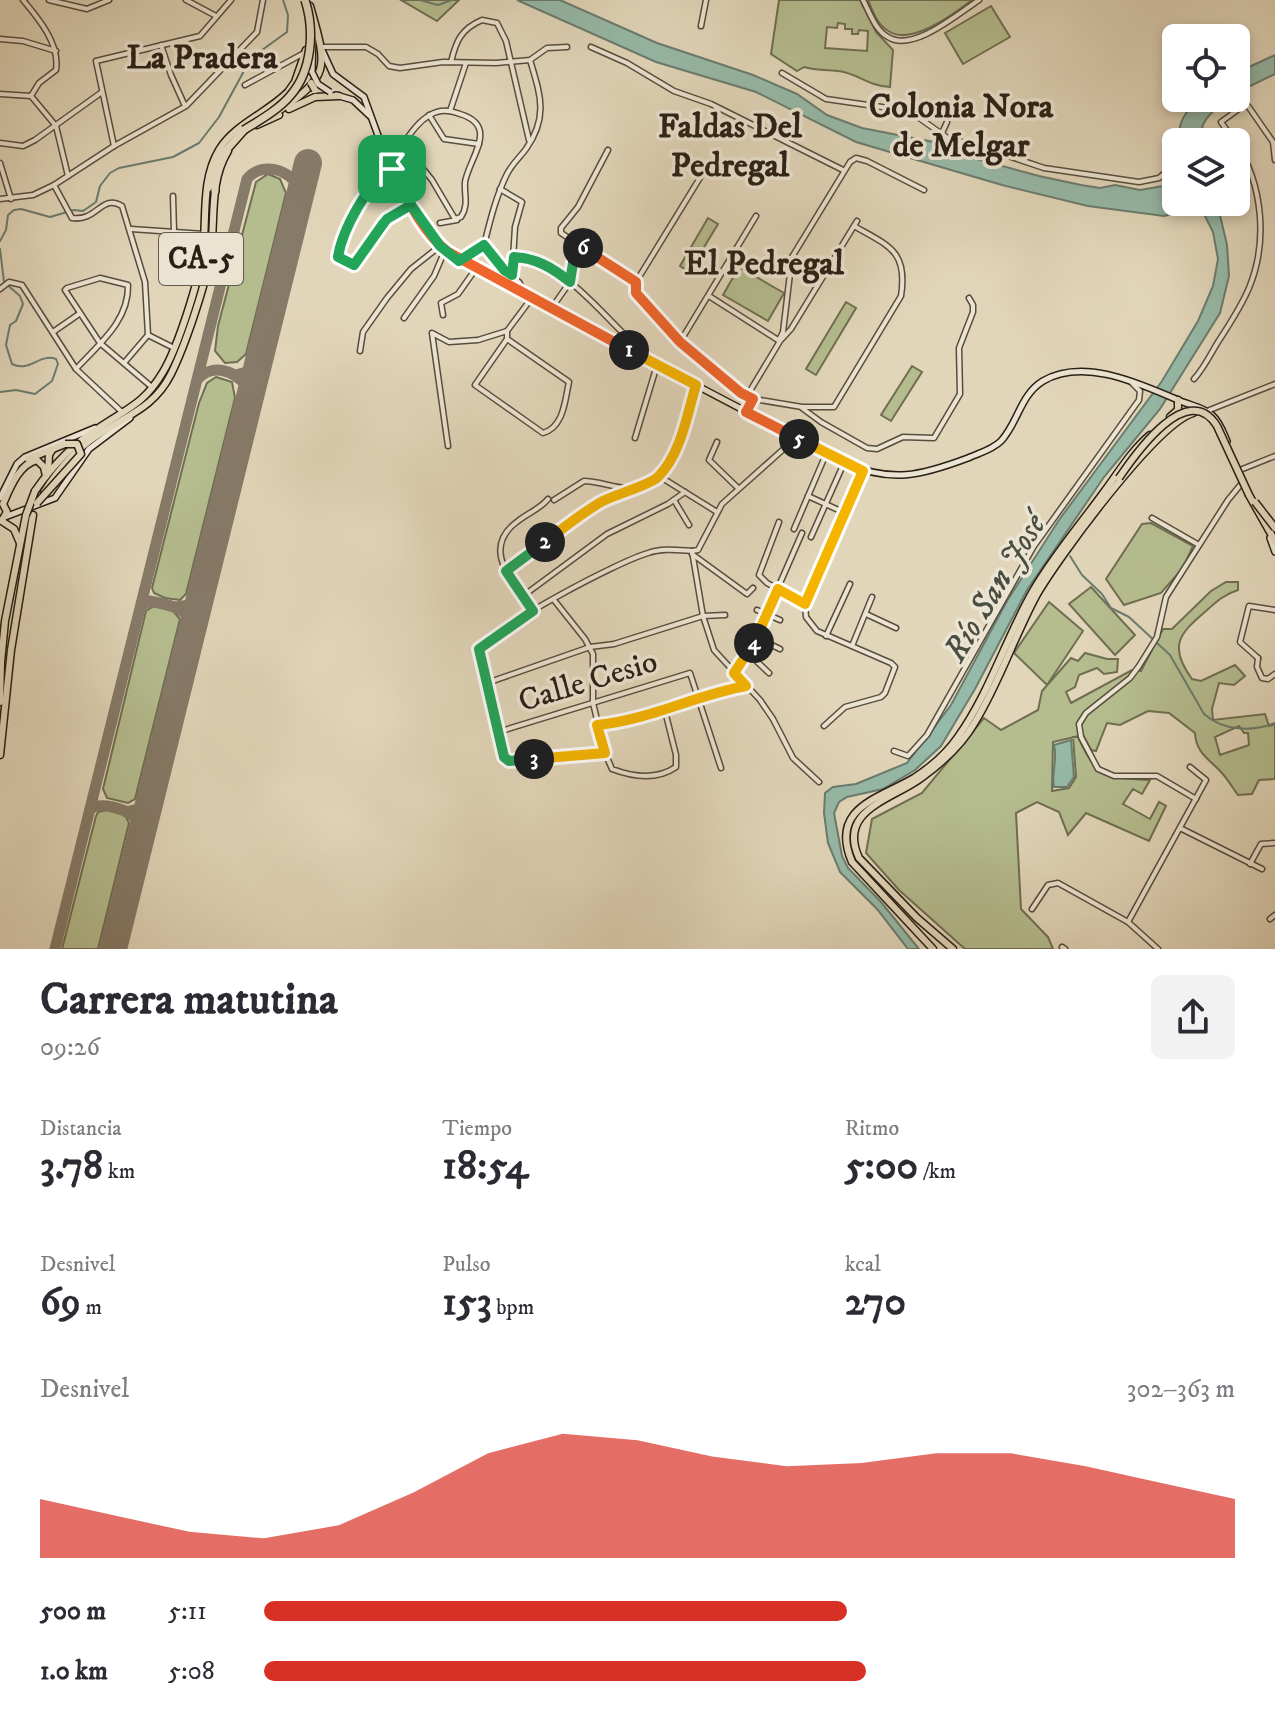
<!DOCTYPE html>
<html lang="es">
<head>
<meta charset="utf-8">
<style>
	:root { --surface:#fff; --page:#f2f2f3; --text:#2b2b33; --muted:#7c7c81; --accent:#d93025 }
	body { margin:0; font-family:"IM FELL DW Pica",serif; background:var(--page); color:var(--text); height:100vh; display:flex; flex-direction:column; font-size:30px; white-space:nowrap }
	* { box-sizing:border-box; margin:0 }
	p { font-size:26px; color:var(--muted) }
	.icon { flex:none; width:44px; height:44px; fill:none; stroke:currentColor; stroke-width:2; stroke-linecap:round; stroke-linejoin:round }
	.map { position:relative; height:949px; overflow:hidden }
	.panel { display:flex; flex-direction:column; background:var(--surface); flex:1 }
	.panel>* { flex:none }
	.buttons { position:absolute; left:1162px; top:24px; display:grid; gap:16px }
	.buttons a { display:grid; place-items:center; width:88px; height:88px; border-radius:12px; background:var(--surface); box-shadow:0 4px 12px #0003; font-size:40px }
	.pin { position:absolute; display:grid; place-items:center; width:68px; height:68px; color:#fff; margin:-34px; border-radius:16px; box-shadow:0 4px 12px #0006 }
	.km { position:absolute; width:40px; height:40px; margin:-20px; border-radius:50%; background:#222; color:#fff; font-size:22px; line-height:40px; text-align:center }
	.round { display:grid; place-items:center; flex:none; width:84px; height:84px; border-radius:12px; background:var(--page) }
	.headline { display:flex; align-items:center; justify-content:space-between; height:136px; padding:0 40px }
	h1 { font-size:44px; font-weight:700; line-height:60px }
	.figures { display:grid; grid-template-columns:repeat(3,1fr); gap:12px; height:136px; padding:8px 40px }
	.figures div { display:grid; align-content:center }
	.figures b { font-size:40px; font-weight:700 }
	.figures small { font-size:22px; font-weight:400 }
	.figures p { font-size:22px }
	.chart { height:224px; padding:16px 40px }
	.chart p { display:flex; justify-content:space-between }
	.chart svg { width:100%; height:144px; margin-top:8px; fill:var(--accent); opacity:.7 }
	ul { padding:0 40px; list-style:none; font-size:26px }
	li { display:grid; grid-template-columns:128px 96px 1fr; align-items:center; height:60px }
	li i { height:20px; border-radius:10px; background:var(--accent) }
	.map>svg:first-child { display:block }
</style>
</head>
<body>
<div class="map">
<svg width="1275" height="949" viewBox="0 0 1275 949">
	<rect width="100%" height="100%" fill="#e2d6ba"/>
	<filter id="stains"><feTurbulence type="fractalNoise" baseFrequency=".0025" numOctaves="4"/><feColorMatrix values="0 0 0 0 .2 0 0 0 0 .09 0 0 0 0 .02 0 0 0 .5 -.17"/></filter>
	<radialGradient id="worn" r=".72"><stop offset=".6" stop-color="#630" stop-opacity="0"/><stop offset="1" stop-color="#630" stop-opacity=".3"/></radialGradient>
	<g fill="#b5bd8f" stroke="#6f6e52" stroke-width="2" fill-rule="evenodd">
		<path d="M401,0H459L437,21Z"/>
		<path d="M779,0H860L876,32L893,50L890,87C867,86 858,73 838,71C825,69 817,71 804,67L797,71L771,54ZM838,23L845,24V29H852V34H858L859,30L868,31L867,51L825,48L827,27L837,28Z"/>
		<path d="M868,0H972C954,14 913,45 890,32C877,25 873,12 868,0Z"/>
		<path d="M991,6L1010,37L963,64L945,33Z"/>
		<path d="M268,174L280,179L286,193L246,354L237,362L225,363L215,351L218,326L256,182Z"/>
		<path d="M708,218L718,224L689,272L680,266Z"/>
		<path d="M739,267L784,293L768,321L723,295Z"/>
		<path d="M846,302L856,308L816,375L806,369Z"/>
		<path d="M912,366L922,372L891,421L881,415Z"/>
		<path d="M216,377L232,382L235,398L186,594L180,600L165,598L154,593L152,588L199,403L207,383Z"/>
		<path d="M1151,523L1193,546L1183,568L1161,593L1124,605L1106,579L1142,524Z"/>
		<path d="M1226,582H1238V590C1225,594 1217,601 1206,611C1179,634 1168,646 1192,679L1201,681L1235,665L1245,676L1234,685L1219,683L1212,709L1213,720L1265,714L1269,726L1275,724V779L1259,780L1252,794L1238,795C1232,787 1227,778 1221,772C1209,759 1196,753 1195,733L1169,713L1148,711L1120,725L1107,723L1096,751L1091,750L1083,735L1053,742L1052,791L1069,788L1076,777L1073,737H1078C1097,778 1106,778 1150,780L1142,794L1133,789L1123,804L1150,819L1159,802L1166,806L1149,841L1086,813L1068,835L1059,812L1037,802L1016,813L1021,909L1048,937L1053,949H965L899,890L866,853L872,819L922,793L984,718L1001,730L1038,710L1042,691L1071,658L1078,661L1085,653L1107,659H1118L1117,672L1104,674L1097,668L1079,675L1075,687L1066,692L1071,703L1132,670L1141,671L1163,629H1172L1211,591ZM1239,726L1244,733H1248L1249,745L1220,755L1215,737Z"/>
		<path d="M1091,587L1135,635L1115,655L1069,604Z"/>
		<path d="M1049,602L1083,631L1047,685L1014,653Z"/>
		<path d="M154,606L173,611L180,619L135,799L128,803L107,798L103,789L146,611Z"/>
		<path d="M107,810L125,815L129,823L98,949H62L96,816L98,812Z"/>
	</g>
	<g fill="#96baa9" stroke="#6a7c6e" stroke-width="2">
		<path d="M517,0H560L657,43L753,75L797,94L827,115L862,128L934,142L962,155L1039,176L1081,185L1100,188L1115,185L1140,190L1163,186L1175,174L1176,165V202H1211L1219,211L1227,245L1229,276L1220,313L1160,409L1104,477L1027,590L975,689L941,746L915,770L883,789L847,797L839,802L834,813L842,856L848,868L881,902L919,949H908L877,909L840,872L828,843L824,813L825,793L833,787L856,784L907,763L951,705L1007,601L1059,520L1162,381L1198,321L1213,286L1218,259L1213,232L1204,214L1198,208L1164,216L1088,206L1002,185L856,142L756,92L656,62Z"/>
		<path d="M1275,55V74L1236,93V73Z"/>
		<path d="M1201,98H1228C1213,111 1198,121 1201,142H1178C1178,123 1185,110 1201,98Z"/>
		<path d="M1071,740L1074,777L1067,787H1054C1051,773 1058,758 1054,745Z"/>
	</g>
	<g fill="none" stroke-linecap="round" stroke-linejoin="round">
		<g stroke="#6a7c6e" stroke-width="2">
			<path d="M420,0L438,5L452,0"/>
			<path d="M0,241L6,230L8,215L14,210L21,209L50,217L74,210L83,211L96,202L100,186L110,173L119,168L173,157L199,143L219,117L251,58L287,32L288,15L283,0"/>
			<path d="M0,249L4,282L20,296L23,304L16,321L10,325L6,345L12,364C30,373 39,353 56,359L58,364L52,381L35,394L16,390L0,392"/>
			<path d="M1070,556L1082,575L1102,594L1111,608L1129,617L1170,655L1204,714C1223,731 1252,732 1275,723"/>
		</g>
		<g stroke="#867a68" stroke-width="11">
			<path d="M236,375L250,371L259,361"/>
			<path d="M198,379C214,360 244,374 251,395"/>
			<path d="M141,606L150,601C169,605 189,607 192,629"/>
			<path d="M176,607L190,605L201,594"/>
			<path d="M90,809C100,802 125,808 134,817C139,822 140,829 141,836"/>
			<path d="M126,812L142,808L152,792"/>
			<path d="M55,949L247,179C263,159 298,171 300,196"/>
		</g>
		<path stroke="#867a68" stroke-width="28" d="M113,949L308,163"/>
		<g stroke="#574d3e" stroke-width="7">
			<g id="minor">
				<path d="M23,0C39,19 60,44 56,70L39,83L31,96L56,126L68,176"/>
				<path d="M49,0L87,9L109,0"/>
				<path d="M186,0L216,16"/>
				<path d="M701,26L706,0"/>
				<path d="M0,39L23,41L56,51"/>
				<path d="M161,45L171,75L185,106"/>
				<path d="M321,47H366L378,54L389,66L400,68L443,62L496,63L530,60L547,48L567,47"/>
				<path d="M591,47L627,63L674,91L711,104L843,170"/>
				<path d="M451,62C456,41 461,29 482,20L497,23L506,41L529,140"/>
				<path d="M782,73L826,99L903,110L915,115L949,139L982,147L1044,168L1139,182L1159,178L1166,172L1170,162"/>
				<path d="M245,85L306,52"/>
				<path d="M0,94L31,96"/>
				<path d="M450,111L466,63"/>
				<path d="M429,115L444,139L479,144"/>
				<path d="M942,133L947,122"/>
				<path d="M1235,142L1221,122L1243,106H1248L1273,142L1275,160"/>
				<path d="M0,143L23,146L35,140L102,92"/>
				<path d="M114,146L96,61L200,36L231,0"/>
				<path d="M608,150L578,207L561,228V233L636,282"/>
				<path d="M389,161C404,147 412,125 430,115C440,109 449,110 460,114C500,126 469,158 465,182C464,195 469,205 461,217L455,219L432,180L403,144"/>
				<path d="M392,169L384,174L349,222L338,257L354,265L387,219L411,205"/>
				<path d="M54,185L72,218C97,222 102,193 122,206L145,282L148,335L174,348"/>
				<path d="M500,189L522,202L515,227L512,275"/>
				<path d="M173,196L174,232"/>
				<path d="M440,223L457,220"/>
				<path d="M131,229L204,234"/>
				<path d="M484,245L504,270L519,282L527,296"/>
				<path d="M514,257C559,260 593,304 624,334L625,348"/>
				<path d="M460,260L484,245C490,221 496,196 507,174C512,164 520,157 526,149C549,116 540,94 530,60"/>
				<path d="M636,282V293L680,342L741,393L754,399L802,407H834L901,296C908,251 889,246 854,226"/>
				<path d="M636,282L706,168"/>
				<path d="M0,289L9,282L22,285L76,369L123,413"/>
				<path d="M709,296L778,340"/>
				<path d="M551,309L570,282L576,244"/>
				<path d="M443,315L441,303L458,294L475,270"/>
				<path d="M404,318L434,276L445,250"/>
				<path d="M53,332L79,314"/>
				<path d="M507,339L475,385L543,433C564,427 565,400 569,382L507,339V331"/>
				<path d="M779,340L783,332L792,257L850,162L856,158L867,161L924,190"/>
				<path d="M680,342L756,216"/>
				<path d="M360,351L363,332L387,298L411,269L440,246"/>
				<path d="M124,363L148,335"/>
				<path d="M76,369C99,344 129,321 128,285L100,278L67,288L65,290L100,343L153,388"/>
				<path d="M1194,379C1204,368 1210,355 1218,342C1229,325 1241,307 1249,288C1268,242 1263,185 1236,143"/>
				<path d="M747,396L780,341L791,329L857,221"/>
				<path d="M802,408L821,422L867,448L877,449L903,437L934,438L960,394L959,348L973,312V305L969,298"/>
				<path d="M1207,411L1275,384"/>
				<path d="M746,412L753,399"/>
				<path d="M635,438L657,365"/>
				<path d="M717,442L709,460L738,488"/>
				<path d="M448,446L432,333L449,342L478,340L507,331L531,299"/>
				<path d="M1240,470L1275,456"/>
				<path d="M659,476L717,512"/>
				<path d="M808,496L845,513"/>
				<path d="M554,500L584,481C601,481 617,490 634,488C674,483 686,417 696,385"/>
				<path d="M674,500L689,525"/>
				<path d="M1152,518L1199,545"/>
				<path d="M779,522L759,575L767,583L805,604"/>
				<path d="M794,529L826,454"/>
				<path d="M811,537L844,463"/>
				<path d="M692,551L703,616L714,650L760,700L773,719L793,758L819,782"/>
				<path d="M692,551L698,550L722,504L787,446"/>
				<path d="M692,554L747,594L753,588"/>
				<path d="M506,571L601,502L630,488"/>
				<path d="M523,596L607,534L668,504L685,492"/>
				<path d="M554,600L585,639L593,654V703L605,753L612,769C633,777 657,780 676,767V755L665,711"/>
				<path d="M757,610L780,620"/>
				<path d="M533,611C514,583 479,549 518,521C528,513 540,509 548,499"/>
				<path d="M866,614L896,628"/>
				<path d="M826,636L850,584"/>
				<path d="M757,638L780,649"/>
				<path d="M852,646L872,597"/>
				<path d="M749,654L769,673"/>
				<path d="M1258,658L1240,642L1249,606L1275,610"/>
				<path d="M1258,658L1257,667L1262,678L1268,679L1275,674"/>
				<path d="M734,673L749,654L802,533"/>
				<path d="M487,683L590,647L614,644L703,616L725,615"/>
				<path d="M597,725C649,720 695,694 745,686"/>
				<path d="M824,726L845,707L881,697L885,693L895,667L891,663L817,631L806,617L805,604L863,471"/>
				<path d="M498,732L690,673L721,768"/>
				<path d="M894,751L908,756L927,735L1034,546L1139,400L1140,391L1132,383"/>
				<path d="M605,753L509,761L505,759L479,649C497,626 617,562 648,553C662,548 677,550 692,551"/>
				<path d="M1196,799L1157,776H1114L1098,769L1081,737L1079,724L1086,713L1130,678L1139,666L1157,637L1166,597L1228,500L1242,483"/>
				<path d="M1180,828L1262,869"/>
				<path d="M1250,864L1261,844L1275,843"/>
				<path d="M1032,909L1048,885L1058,883L1128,922L1158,949"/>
				<path d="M1270,919L1275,915"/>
				<path d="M1128,922L1206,780L1190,767"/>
				<path d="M1062,947L1065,949"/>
			</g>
		</g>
		<g stroke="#574d3e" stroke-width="7">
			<g id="tertiary">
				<path d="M863,0C870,13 875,30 888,37C913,53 959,13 979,0"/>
				<path d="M0,163L11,199"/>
				<path d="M0,199L33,195L54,185L114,146L186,106L257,32L263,0"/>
			</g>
		</g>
		<g stroke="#291f15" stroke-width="8">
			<g id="secondary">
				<path d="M322,50L333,74L364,97L384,152L411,205L440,246L475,269L844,463C892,483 920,476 968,458C979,453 992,450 1001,441C1018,423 1020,395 1043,381C1084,357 1140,384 1178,400C1189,405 1203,407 1212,415C1220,422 1223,432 1227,441"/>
				<path d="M312,72L313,34"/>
				<path d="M336,95L353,100L370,116"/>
				<path d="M0,498L17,464L25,457L95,428"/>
				<path d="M5,517L55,498L89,449L130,418"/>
				<path d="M1270,538L1275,552"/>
			</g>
		</g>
		<g stroke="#291f15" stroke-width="9">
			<g id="primary">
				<path d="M289,109L315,97L339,96"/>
				<path d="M274,114C331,76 328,69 310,6"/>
				<path d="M257,125L279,115"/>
				<path d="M1170,417L1178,410V400"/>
				<path d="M28,459L65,444"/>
				<path d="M48,473L49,455L52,450"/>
				<path d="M35,491C53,465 73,444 100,427C128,408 144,404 163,372C178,347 199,281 203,251C207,218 201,180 219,150C235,124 267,113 288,92L295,82L306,50"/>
				<path d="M44,492C58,470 75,450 98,435C127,415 154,408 171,374C185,346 204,289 210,258C216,222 208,184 228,151"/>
				<path d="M1249,495L1275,541"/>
				<path d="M4,517L7,512L3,504C10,488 19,464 37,460L44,467L46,476"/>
				<path d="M0,520L14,529L20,543"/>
				<path d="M0,702L1,662L5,621L26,515"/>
				<path d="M0,755L11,650L33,515"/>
				<path d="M933,949L852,862C829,808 878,799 914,778C931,767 947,753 958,737C990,692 1006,638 1033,591C1054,555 1080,525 1104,492C1119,472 1131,451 1150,435"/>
				<path d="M953,949L917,918L859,858C837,810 891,800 921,778C942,763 962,745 975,722C999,683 1014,637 1036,596C1057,559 1156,424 1193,413"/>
			</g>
		</g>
		<g stroke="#291f15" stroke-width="10">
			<g id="trunk">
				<path d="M214,177L215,191"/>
				<path d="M208,188L221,156L244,130"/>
			</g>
		</g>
		<use href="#minor" stroke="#ece4d2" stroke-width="4"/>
		<use href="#tertiary" stroke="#ece4d2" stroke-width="4"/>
		<use href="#secondary" stroke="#ece4d2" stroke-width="5"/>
		<use href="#primary" stroke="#e2d6ba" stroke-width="6"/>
		<use href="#trunk" stroke="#e2d6ba" stroke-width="7"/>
		<g stroke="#291f15" stroke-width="8" stroke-linecap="butt">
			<path id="secondary-bridge" d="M312,72L318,84L330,92"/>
		</g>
		<g stroke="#291f15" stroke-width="9" stroke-linecap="butt">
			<g id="primary-bridge">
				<path d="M311,83L315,90"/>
				<path d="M1119,478C1136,453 1188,379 1217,426L1249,495"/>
				<path d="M1255,502L1275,528"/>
				<path d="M37,503L81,454L77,444H65"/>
				<path d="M26,515L35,491"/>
			</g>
		</g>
		<g stroke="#291f15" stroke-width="10" stroke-linecap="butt">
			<path id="trunk-bridge" d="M244,130C260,120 278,110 290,96C312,71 315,31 305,0"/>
		</g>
		<use href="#secondary-bridge" stroke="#ece4d2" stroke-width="5"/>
		<use href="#primary-bridge" stroke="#e2d6ba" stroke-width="6"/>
		<use href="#trunk-bridge" stroke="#e2d6ba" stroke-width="7"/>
	</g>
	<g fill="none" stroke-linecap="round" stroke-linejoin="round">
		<g stroke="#fff" stroke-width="16">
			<path id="split-1" d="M392,169C407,198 422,232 448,252L629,350"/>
		</g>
		<g stroke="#fff" stroke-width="16">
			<path id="split-2" d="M545,542C563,528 582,513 601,502C616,494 648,486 658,477C681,454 687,415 696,385L629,350"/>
		</g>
		<g stroke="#fff" stroke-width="16">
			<path id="split-3" d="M534,759L509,761L504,757L479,649L533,611L506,571L545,542"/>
		</g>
		<g stroke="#fff" stroke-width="16">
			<path id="split-4" d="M534,759L605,753L597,725C650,720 695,695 746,686L734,673L754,643"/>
		</g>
		<g stroke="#fff" stroke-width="16">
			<path id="split-5" d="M754,643L778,589L805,604L863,471L799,439"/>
		</g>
		<g stroke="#fff" stroke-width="16">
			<path id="split-6" d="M583,248L636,282V293L680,342L741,393L753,399L746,412L799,439"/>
		</g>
		<g stroke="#fff" stroke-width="16">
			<path id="split-7" d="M383,224L387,219L411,205L440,246L459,261L484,245L504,270L512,275L514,257C536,258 553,268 570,282L576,244L583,248"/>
		</g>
		<g stroke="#fff" stroke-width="16">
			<path id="split-8" d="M383,224L354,265L338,257C342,231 368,181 392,169"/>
		</g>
		<use href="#split-1" stroke="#f0652b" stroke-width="10"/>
		<use href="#split-2" stroke="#f5b400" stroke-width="10"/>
		<use href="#split-3" stroke="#22a559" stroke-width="10"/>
		<use href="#split-4" stroke="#f5b400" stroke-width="10"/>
		<use href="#split-5" stroke="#f5b400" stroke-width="10"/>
		<use href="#split-6" stroke="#f0652b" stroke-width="10"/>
		<use href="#split-7" stroke="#22a559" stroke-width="10"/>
		<use href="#split-8" stroke="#22a559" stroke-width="10"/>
	</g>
	<g text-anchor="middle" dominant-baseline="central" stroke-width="7" stroke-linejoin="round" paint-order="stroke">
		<rect fill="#ece4d2" stroke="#645a4e" stroke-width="2" x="159" y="233" width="84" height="52" rx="6"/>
		<g font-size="30" font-weight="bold" fill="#291f15">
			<text x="201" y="259">CA-5</text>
		</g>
		<g font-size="32" fill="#291f15" stroke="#ece4d2">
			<text transform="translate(588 682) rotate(-17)">Calle Cesio</text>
		</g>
		<g font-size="34" font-weight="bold" fill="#291f15" stroke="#ece4d2">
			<text x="202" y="58">La Pradera</text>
			<text x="961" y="107">Colonia Nora<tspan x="961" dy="39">de Melgar</tspan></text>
			<text x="730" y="127">Faldas Del<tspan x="730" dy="39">Pedregal</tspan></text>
			<text x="764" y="264">El Pedregal</text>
		</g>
		<g font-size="34" font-style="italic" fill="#4a4e41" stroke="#ece4d2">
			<text transform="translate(995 588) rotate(-59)">Río San José</text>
		</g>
	</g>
	<rect width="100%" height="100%" filter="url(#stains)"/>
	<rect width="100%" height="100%" fill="url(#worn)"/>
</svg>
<div class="buttons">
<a><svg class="icon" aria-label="locate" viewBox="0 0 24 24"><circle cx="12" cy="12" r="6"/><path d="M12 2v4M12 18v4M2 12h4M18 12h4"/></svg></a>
<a><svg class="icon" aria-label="layers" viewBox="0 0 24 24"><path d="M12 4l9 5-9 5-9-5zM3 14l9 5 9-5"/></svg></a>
</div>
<div class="pin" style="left:392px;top:169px;background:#1e9e55"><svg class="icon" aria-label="arrive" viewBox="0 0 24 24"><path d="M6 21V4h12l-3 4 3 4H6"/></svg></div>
<b class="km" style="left:629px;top:350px">1</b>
<b class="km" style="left:545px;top:542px">2</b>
<b class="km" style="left:534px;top:759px">3</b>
<b class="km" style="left:754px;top:643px">4</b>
<b class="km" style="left:799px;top:439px">5</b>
<b class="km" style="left:583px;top:248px">6</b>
</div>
<section class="panel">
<div class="headline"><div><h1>Carrera matutina</h1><p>09:26</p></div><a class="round"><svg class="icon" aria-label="share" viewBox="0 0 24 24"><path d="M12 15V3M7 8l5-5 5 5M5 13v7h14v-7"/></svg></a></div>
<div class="figures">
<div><p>Distancia</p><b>3.78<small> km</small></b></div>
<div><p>Tiempo</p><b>18:54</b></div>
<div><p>Ritmo</p><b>5:00<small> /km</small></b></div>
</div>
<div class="figures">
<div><p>Desnivel</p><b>69<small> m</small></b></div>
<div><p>Pulso</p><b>153<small> bpm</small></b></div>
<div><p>kcal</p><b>270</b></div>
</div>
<div class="chart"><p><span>Desnivel</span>302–363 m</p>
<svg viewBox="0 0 160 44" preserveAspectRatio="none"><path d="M0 44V26L10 31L20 36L30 38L40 34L50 24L60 12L70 6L80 8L90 13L100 16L110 15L120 12L130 12L140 16L150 21L160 26V44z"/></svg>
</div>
<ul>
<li><b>500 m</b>5:11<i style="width:60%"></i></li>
<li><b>1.0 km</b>5:08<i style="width:62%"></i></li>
</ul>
</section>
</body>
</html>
